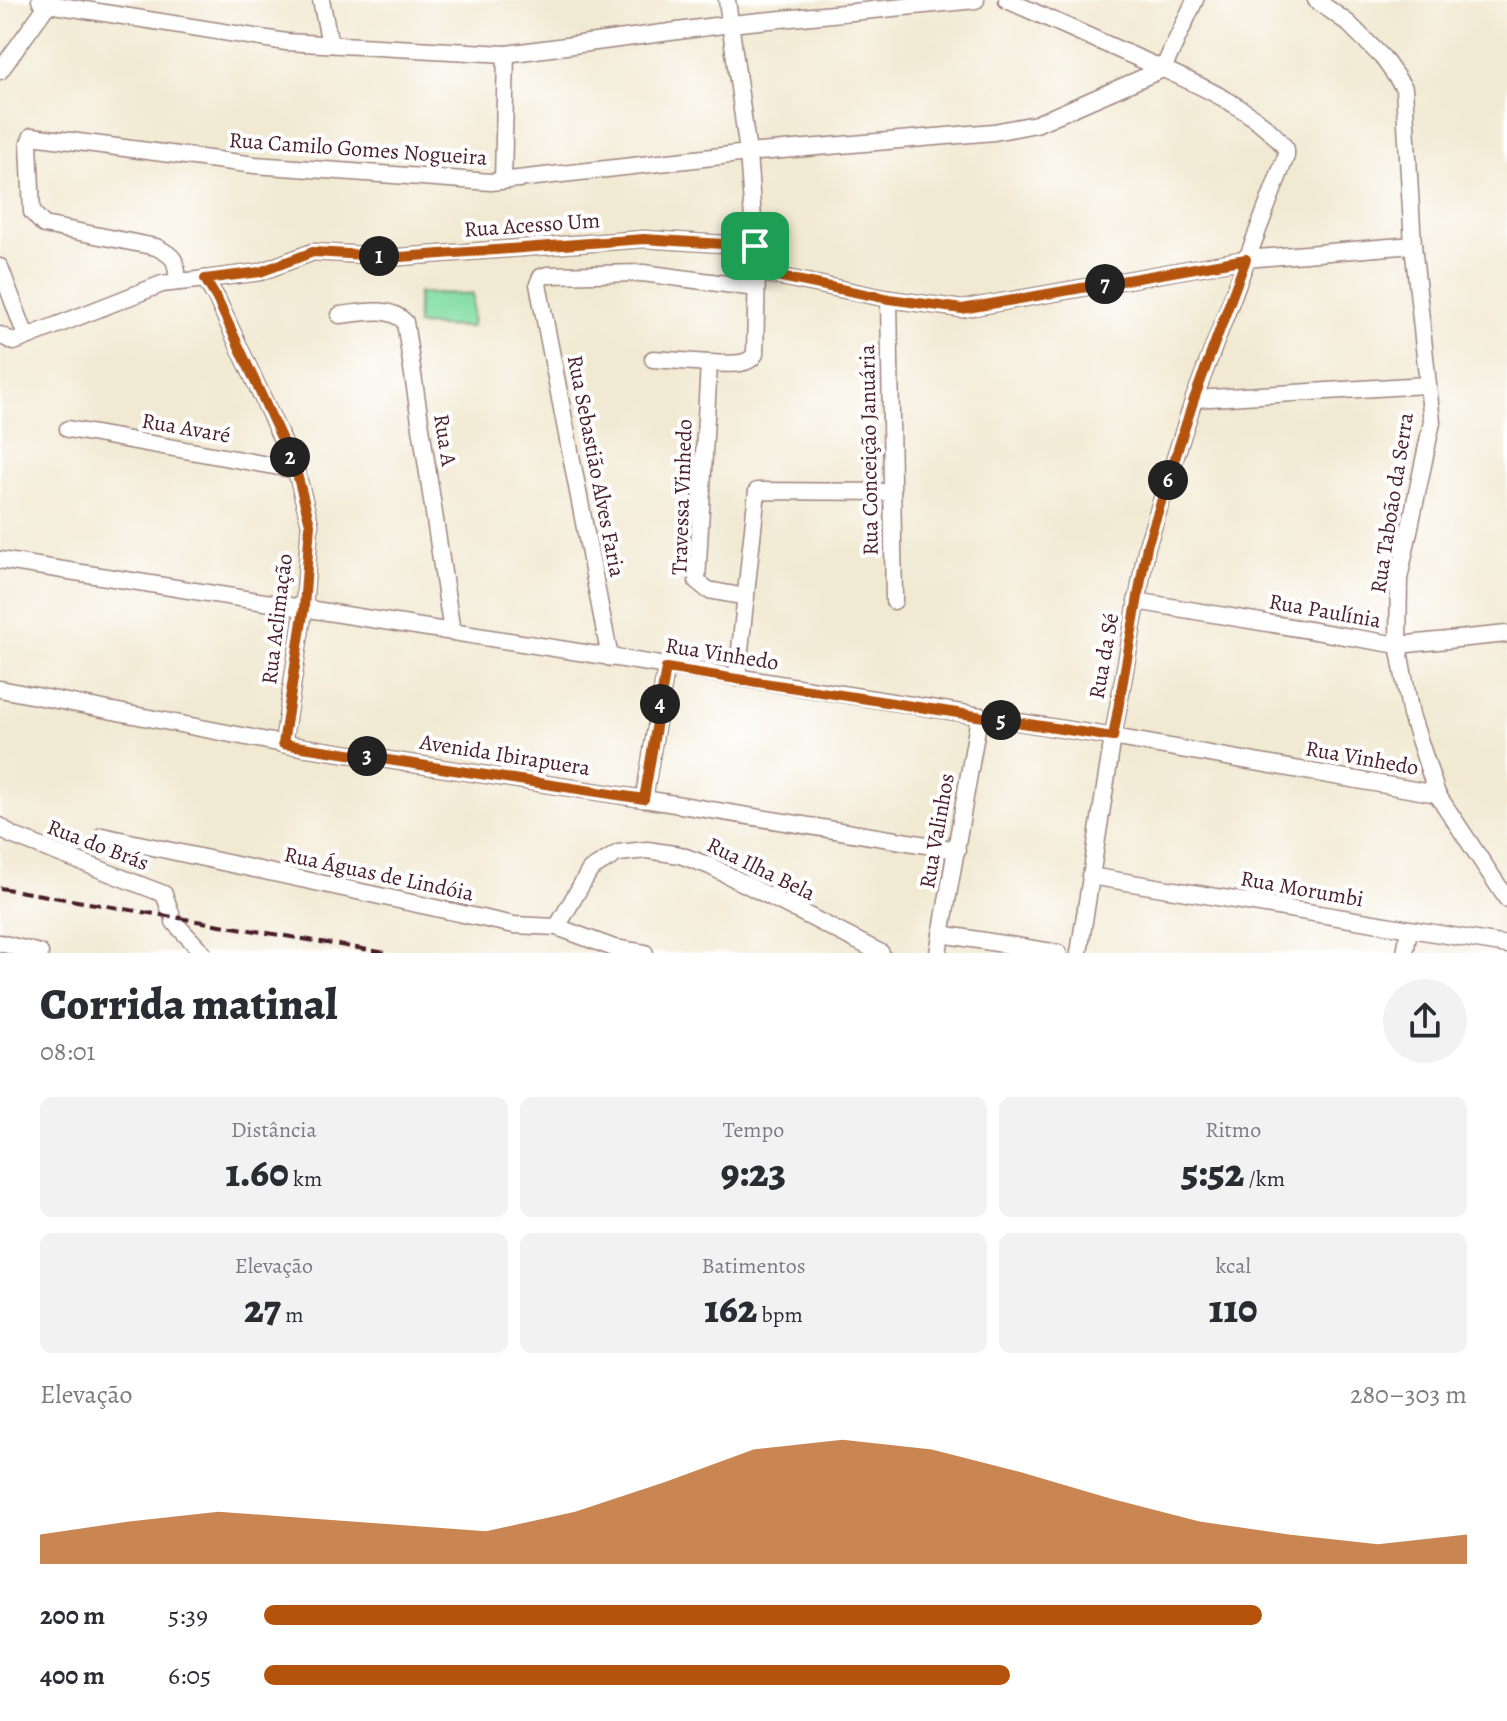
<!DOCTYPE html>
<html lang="pt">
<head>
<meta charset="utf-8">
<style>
	:root { --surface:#fff; --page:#f2f2f3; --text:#2b2b33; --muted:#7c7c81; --accent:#b45309 }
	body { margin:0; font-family:Alegreya,serif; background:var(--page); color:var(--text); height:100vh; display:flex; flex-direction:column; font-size:30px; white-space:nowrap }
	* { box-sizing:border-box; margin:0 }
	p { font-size:26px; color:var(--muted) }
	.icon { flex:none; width:44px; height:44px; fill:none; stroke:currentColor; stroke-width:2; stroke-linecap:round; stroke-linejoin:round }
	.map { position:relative; height:953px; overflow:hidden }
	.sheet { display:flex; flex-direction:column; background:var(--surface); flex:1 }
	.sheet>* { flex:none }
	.pin { position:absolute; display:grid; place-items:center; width:68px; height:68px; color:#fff; margin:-34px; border-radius:16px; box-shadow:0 4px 12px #0006 }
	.km { position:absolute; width:40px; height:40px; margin:-20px; border-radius:50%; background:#222; color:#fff; font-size:22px; line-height:40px; text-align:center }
	.round { display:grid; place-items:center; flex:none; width:84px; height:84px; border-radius:42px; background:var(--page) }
	.headline { display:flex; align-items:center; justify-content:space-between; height:136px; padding:0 40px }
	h1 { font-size:44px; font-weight:800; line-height:60px }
	.metrics { display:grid; grid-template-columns:repeat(3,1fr); gap:12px; height:136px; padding:8px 40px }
	.metrics div { display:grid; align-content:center; border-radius:12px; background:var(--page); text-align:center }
	.metrics b { font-size:40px; font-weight:800 }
	.metrics small { font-size:22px; font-weight:400 }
	.metrics p { font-size:22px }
	.chart { height:224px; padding:16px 40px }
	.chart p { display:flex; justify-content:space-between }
	.chart svg { width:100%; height:144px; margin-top:8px; fill:var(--accent); opacity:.7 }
	ul { padding:0 40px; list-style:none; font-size:26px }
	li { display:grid; grid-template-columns:128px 96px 1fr; align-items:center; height:60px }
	li i { height:20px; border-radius:10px; background:var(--accent) }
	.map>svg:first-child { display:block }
</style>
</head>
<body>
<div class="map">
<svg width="1507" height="953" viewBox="0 0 1507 953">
	<rect width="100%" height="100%" fill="#fff"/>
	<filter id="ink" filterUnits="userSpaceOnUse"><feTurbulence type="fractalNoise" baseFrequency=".0125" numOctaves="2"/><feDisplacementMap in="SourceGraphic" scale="16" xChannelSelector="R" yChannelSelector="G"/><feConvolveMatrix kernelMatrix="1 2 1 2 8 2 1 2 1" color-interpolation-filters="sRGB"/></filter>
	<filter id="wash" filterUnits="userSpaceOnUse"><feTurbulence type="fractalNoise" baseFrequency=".006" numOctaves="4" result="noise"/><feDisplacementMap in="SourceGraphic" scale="32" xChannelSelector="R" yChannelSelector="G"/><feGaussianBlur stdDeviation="1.8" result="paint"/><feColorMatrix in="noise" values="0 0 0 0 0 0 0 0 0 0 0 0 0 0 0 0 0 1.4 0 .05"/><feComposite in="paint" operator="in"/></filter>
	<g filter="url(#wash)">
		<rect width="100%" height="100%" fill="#f1e9d1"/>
		<path fill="#85dea4" stroke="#687e68" stroke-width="2" d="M418,293L473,294L472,327L417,325Z"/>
	</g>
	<g filter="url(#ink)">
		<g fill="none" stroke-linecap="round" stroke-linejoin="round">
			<g stroke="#9e847e" stroke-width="19">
				<g id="minor">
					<path d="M40,0L48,4L286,42L506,54L730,24L976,0"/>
					<path d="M321,0L330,44"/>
					<path d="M727,0L748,153L757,272L755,354C747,368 724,363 709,363L697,581L708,590L746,597"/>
					<path d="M1007,0C1046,17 1085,35 1124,52C1174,74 1254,104 1286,149V156L1194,399L1147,546L1113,737L1079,953"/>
					<path d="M1316,0L1348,23L1383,58L1404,88L1413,245L1432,422L1399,579L1398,645L1411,715L1437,794L1507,899"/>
					<path d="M0,71L48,4"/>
					<path d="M503,180L506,54"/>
					<path d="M0,267L26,336"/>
					<path d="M757,272L889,299L962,309L1246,259L1413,245"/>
					<path d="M205,279L260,272L313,252L400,257L644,239L755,246"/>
					<path d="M178,282C176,260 176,257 156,247L44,225L32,212L29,143L32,136L255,165L491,182L748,153L994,132L1036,124L1163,69L1195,0"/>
					<path d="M889,299L894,601"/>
					<path d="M340,315C361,313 389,305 405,322L452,632"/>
					<path d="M0,335L14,342L162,284L205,279L217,299L296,470L310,524L304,608L283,744"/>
					<path d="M653,359L709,363"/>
					<path d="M1194,399L1426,385"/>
					<path d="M68,429L296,470"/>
					<path d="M0,560L1113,737L1437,794"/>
					<path d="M1136,601L1398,645L1507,634"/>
					<path d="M610,658L538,284L541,277L547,275L643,273L756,288"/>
					<path d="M737,678L757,491L892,492"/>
					<path d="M0,689L283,744L644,799L957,850"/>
					<path d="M644,799L666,668"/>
					<path d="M0,826L11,835L164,894L171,913"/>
					<path d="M102,836L514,925L557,927L614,948L645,953"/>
					<path d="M1090,876L1507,945"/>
					<path d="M174,922L203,953"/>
					<path d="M557,927L590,870L618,853L647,850L680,855L710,866L881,953"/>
					<path d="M941,934L1058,953"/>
					<path d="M0,943L40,953"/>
					<path d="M938,953L979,717"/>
					<path d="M1405,953L1409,930"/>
				</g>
			</g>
			<use href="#minor" stroke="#fff" stroke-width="16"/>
			<path stroke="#4a1f2b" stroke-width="4" stroke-dasharray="12 6" stroke-linecap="butt" d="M0,888L387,953"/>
		</g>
	</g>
	<g fill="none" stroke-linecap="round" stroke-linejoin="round" filter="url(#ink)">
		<g stroke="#fff" stroke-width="16">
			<path id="route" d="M644,239L755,246L757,272L889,299L962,309L1246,259L1194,399L1147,546L1113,737L666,668L644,799L283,744L304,608L310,524L296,470L217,299L205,279L260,272L313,252L400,257Z"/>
		</g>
		<use href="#route" stroke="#b45309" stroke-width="10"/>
	</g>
	<g text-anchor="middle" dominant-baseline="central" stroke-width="8" stroke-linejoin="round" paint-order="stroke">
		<g font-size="22" fill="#4a1f2b" stroke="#fff">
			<text transform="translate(358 149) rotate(4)">Rua Camilo Gomes Nogueira</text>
			<text transform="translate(532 225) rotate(-4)">Rua Acesso Um</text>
			<text transform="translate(186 428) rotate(10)">Rua Avaré</text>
			<text transform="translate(445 440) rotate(81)">Rua A</text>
			<text transform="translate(869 450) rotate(-91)">Rua Conceição Januária</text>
			<text transform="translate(596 466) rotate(79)">Rua Sebastião Alves Faria</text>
			<text transform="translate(682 497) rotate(-88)">Travessa Vinhedo</text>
			<text transform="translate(1392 503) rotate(-81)">Rua Taboão da Serra</text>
			<text transform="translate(1325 611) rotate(10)">Rua Paulínia</text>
			<text transform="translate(277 619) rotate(-83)">Rua Aclimação</text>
			<text transform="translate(722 654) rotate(9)">Rua Vinhedo</text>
			<text transform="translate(1104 656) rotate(-80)">Rua da Sé</text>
			<text transform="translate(505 755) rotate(9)">Avenida Ibirapuera</text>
			<text transform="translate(1362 758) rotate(10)">Rua Vinhedo</text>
			<text transform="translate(937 831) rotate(-80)">Rua Valinhos</text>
			<text transform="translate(98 845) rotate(21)">Rua do Brás</text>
			<text transform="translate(761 869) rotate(26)">Rua Ilha Bela</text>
			<text transform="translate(379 874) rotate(12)">Rua Águas de Lindóia</text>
			<text transform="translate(1302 889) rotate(10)">Rua Morumbi</text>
		</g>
	</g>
</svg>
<div class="pin" style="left:755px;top:246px;background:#1e9e55"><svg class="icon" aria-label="arrive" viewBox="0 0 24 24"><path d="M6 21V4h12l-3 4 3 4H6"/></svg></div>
<b class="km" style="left:379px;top:256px">1</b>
<b class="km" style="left:290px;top:457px">2</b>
<b class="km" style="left:367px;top:756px">3</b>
<b class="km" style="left:660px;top:704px">4</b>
<b class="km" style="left:1001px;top:720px">5</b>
<b class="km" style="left:1168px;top:480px">6</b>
<b class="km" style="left:1105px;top:284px">7</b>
</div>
<section class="sheet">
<div class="headline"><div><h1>Corrida matinal</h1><p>08:01</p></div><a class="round"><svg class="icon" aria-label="share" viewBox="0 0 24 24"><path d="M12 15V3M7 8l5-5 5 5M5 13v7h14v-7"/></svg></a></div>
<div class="metrics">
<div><p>Distância</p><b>1.60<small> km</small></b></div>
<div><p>Tempo</p><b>9:23</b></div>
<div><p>Ritmo</p><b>5:52<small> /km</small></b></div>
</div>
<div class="metrics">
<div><p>Elevação</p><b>27<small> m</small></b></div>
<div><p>Batimentos</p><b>162<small> bpm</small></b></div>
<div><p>kcal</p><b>110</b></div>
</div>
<div class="chart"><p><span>Elevação</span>280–303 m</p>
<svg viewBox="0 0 160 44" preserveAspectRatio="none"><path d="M0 44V35L10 31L20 28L30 30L40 32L50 34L60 28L70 19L80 9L90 6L100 9L110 16L120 24L130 31L140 35L150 38L160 35V44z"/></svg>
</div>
<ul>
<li><b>200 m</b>5:39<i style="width:83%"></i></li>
<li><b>400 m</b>6:05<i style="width:62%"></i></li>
</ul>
</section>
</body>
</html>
